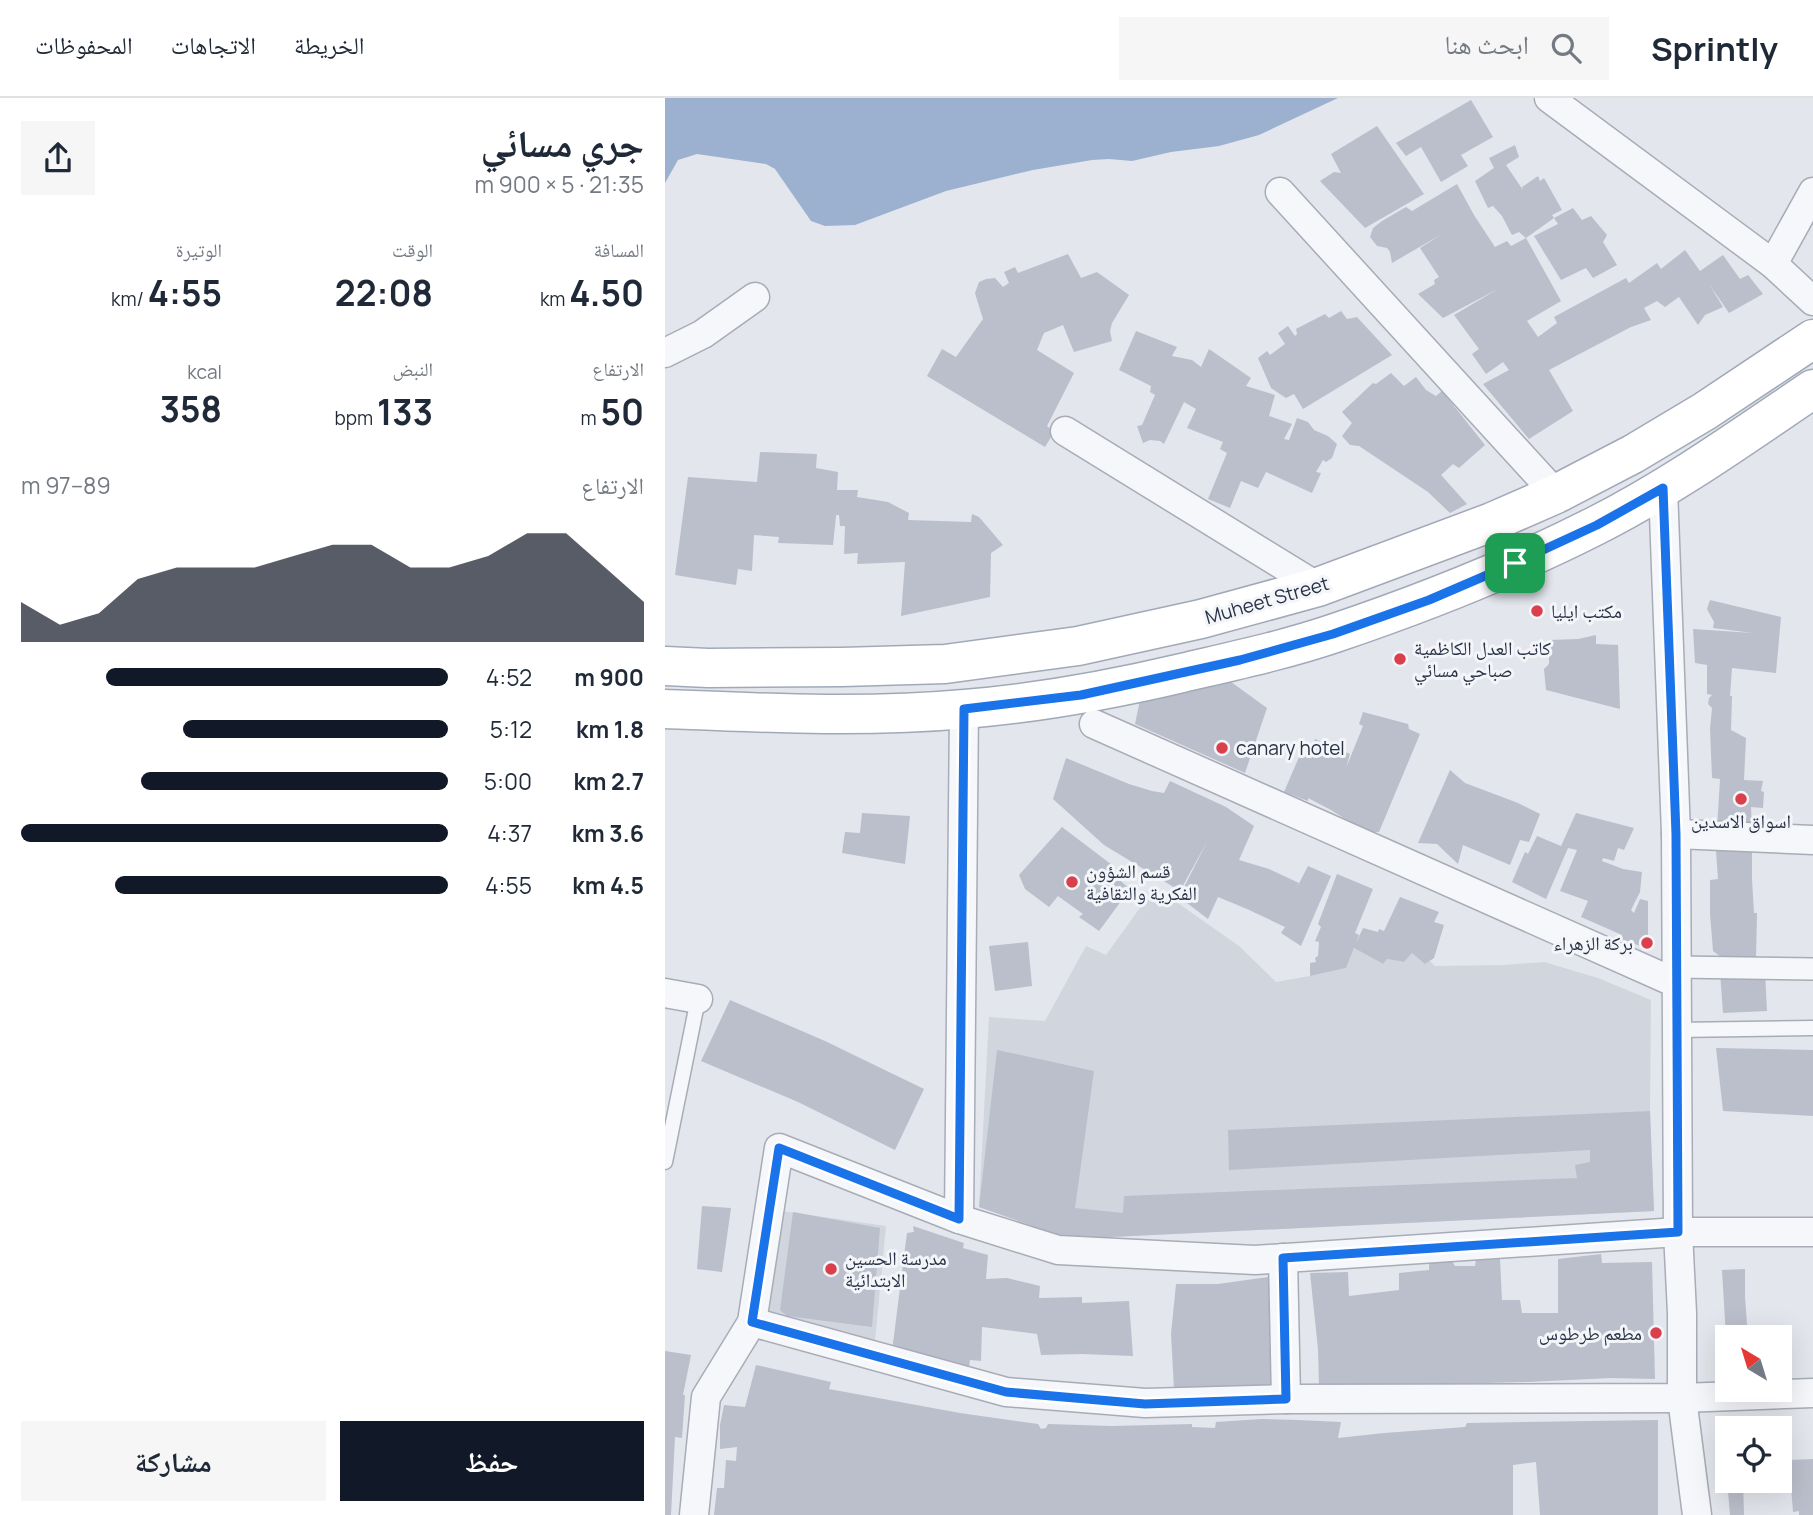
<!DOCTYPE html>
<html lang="ar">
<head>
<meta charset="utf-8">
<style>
	:root { --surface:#fff; --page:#f6f6f7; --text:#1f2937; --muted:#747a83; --line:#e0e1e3; --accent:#111827 }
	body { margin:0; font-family:Manrope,"Noto Naskh Arabic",sans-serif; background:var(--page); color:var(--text); direction:rtl; height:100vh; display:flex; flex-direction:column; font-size:26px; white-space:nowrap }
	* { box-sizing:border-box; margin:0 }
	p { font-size:23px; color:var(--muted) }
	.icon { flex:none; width:38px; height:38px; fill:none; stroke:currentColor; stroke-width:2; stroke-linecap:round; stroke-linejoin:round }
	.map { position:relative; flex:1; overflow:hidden; direction:ltr }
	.sheet { display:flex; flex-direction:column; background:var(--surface); width:665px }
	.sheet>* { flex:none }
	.needle { width:46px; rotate:322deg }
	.tools { position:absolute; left:1050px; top:1227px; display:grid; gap:14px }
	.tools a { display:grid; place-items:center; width:77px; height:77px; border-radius:0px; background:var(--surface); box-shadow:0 7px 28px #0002; font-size:35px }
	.pin { position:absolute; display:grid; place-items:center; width:60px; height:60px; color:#fff; margin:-30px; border-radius:14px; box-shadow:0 4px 10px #0006 }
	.round { display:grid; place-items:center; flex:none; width:74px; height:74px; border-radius:0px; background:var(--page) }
	.headline { display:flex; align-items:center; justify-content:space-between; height:119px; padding:0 21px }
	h1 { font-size:38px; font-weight:700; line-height:52px }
	.metrics { display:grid; grid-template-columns:repeat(3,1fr); gap:10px; height:119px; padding:7px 21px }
	.metrics div { display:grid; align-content:center }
	.metrics b { font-size:35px; font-weight:700 }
	.metrics small { font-size:19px; font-weight:400 }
	.metrics p { font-size:19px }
	.chart { height:196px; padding:14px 21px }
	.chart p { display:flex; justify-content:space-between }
	.chart svg { width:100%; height:126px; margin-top:7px; fill:var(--accent); opacity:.7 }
	.primary-button { display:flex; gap:14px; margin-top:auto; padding:14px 21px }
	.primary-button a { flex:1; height:80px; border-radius:0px; background:var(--accent); color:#fff; font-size:28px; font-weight:700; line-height:80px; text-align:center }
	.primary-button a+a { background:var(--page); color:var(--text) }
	ul { padding:0 21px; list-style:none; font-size:23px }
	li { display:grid; grid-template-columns:112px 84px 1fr; align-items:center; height:52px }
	li i { height:18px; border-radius:9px; background:var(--accent) }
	header { display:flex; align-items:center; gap:42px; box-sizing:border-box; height:98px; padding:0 35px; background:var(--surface); border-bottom:2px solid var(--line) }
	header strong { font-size:33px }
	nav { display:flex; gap:38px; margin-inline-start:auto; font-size:24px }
	.search { width:490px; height:63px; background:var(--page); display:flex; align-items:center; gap:18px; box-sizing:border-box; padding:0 24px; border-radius:0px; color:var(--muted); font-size:26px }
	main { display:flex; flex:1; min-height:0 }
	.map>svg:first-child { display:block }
</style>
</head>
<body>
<header>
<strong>Sprintly</strong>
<div class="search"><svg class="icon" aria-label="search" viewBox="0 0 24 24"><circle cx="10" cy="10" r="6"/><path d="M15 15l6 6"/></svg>ابحث هنا</div>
<nav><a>الخريطة</a><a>الاتجاهات</a><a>المحفوظات</a></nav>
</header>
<main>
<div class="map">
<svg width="1148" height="1417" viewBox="0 0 1148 1417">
	<rect width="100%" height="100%" fill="#e3e6ec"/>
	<g fill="#d1d5de">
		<path d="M490,789L574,848L611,884L645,878L681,870L689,850L718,866L722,861L739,864L747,855L760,865L765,863L770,868L839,867L879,864L933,880L986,902L985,1013L989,1113L405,1141L314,1109L324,919L380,923L421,848L441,857Z"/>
		<path d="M117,1113L221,1128L209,1253L104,1216Z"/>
	</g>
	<path fill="#9cb1cf" d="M0,0H673L594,37L554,48L506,54L467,63L444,61L427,62L368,72L281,93L190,127L160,128L146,123L110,71L101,66L32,56L13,62L0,85Z"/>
	<g fill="#babfcb">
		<path d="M806,2L828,39L796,57L803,68L776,84L756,49L741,58L731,45Z"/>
		<path d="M712,28L759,96L700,130L655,83L669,74L676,75L666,56Z"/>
		<path d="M850,47L854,59L841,67L858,92L857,89L873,78L875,83L879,80L897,112L887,117L889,120L861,140L896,203L862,223L873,239L892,225L889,219L961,180L964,185L992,165L996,171L1020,152L1035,173L1058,157L1075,181L1083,177L1098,196L1064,215L1044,186L1058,209L1040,217L1033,227L1014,199L1000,209L992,203L979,210L986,222L966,229L884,272L908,313L864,341L818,286L844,272L838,264L821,276L807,256L814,251L789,217L833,191L778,220L753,196L770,186L769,182L774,179L755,150L777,136L727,165L725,154L722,150L712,148L705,139L708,130L717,123L741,109L747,113L792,86L809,117L830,149L842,143L846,148L861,140L854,134L847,137L837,118L828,108L823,110L810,83L829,70L824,60Z"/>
		<path d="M908,110L917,122L926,118L942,137L938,144L952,167L928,180L921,170L896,182L869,138L893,126L889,120Z"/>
		<path d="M403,156L416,180L432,174L464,197L447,225L445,233L447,243L409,254L398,227L379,235L372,252L409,275L382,328L389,334L380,349L262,278L277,251L291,259L318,221L310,195L314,184L321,181L330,180L338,189L344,185L339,174L350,169L353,175Z"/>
		<path d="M676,213L682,221L692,219L727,257L638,311L629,296L621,300L606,290L593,260L602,253L605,257L620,246L613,235L623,228L630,238L632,236L631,231L660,216L664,220Z"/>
		<path d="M471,233L512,249L507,258L527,262L536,269L544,251L586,280L581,288L610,297L604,318L627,326L619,341L624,342L632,320L643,324L649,332L663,338L672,346L667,360L661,364L658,362L651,374L656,375L647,395L601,374L593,390L576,383L565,410L543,401L562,355L555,351L558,344L522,330L531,311L519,304L499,346L495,343L485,342L478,345L472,328L477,327L490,297L485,294L486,288L454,272Z"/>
		<path d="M726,275L739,288L751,279L761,292L771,298L777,293L820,347L794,370L788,366L776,377L802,406L785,415L763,394L694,348L685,347L677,338L687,325L677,314L708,285L711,286Z"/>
		<path d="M95,354L152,356L151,370L173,374L172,392H193L192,399L223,404L244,415L243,422L306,424L307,416L314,419L338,447L326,455L325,499L236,518L240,464L192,466L193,455L179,456L180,428H175L174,417H171L172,409L168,447L113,445L114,439L89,437L87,473L73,471L71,487L10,477L23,379L92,384Z"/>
		<path d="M1045,502L1116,519L1111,575L1067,570L1065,598H1067L1066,632L1081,640L1079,682L1098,683L1096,693L1099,694L1098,710L1086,709L1087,733L1052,731L1055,681L1047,680L1045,631L1047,610L1043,606L1044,600L1047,597L1042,596V567L1030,565L1028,531L1088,535L1048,530L1049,524L1042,511Z"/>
		<path d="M931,537V546L953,547L955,611L881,592L879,571L884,566V542L913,541Z"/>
		<path d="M562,581L602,610L580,675L470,626L475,602Z"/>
		<path d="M698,614L743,626L744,631L755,636L714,734H701L666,712L643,700V703L619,694L640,645L648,647L650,641L685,656L681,670L698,628L694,626Z"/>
		<path d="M401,660L464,686L487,693L499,695L505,683L561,709L589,728L574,762L604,771L634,785L628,797L643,768L666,778L636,848L616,835L620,829L582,811L553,799L543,821L514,799L543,742L515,793L439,747L388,701Z"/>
		<path d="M785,672L800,685L853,705L875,716L864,744L855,742L845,767L798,747L793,766L772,746L753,745Z"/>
		<path d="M197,715L245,718L240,766L177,755L180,734L195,735Z"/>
		<path d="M911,715L969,730L959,752L953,750L949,763L938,760L937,763L958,771L977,774L975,794L966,812L969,815L975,801L983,803V840L978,849L956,841L957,837L916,819L923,803L895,793L912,752L903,750L881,801L847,784L860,754L863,756L872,738L896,748Z"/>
		<path d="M397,729L447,767L443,772L465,791L434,833L414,819L418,816L393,798L384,809L360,791L354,777Z"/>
		<path d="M1087,748V781L1089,815H1092L1091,860L1056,859L1048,853L1045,816V782L1053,781L1051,753L1054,749Z"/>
		<path d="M672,776L708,791L690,835L694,837L691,845L698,830L713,834L714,831L719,833L735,799L774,814L769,824L779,827L769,860L760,866L747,855L739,864L722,861L718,866L689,850L681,870L645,878V865L651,864L650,860L653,858L654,844L650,843L656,829L653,826Z"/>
		<path d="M363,844L367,888L330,893L324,848Z"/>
		<path d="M1055,874H1100L1102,913L1058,915Z"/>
		<path d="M65,902L160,943L259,991L230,1052L133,1004L36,963Z"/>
		<path d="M1051,950L1148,952V1018L1058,1013Z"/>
		<path d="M332,952L429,973L410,1110L458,1115L459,1098L912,1080L910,1067L925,1064V1052L564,1072L563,1032L985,1013L989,1113L405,1141L314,1109Z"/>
		<path d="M37,1108L66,1110L57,1174L32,1171Z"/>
		<path d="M128,1114L215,1130L207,1229L122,1218L115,1212Z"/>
		<path d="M248,1128L299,1145L298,1150L323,1157L321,1181L342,1180L375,1188L374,1200L417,1199V1205L464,1203L468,1258L417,1256L376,1257L372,1236L317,1229L316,1263L305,1262L304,1270L227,1253L242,1135L249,1134Z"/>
		<path d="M936,1156L937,1165L987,1164L990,1281L946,1280L863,1284L654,1289L653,1251L645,1175L683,1174L684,1198L734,1192V1175L764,1172V1163H787L790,1168H810L811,1162L835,1161L837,1202H855L857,1215H893V1161Z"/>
		<path d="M1080,1171V1199L1083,1239H1061L1057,1172Z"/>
		<path d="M610,1178V1288H561L509,1291L506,1236L511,1186H553Z"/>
		<path d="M0,1253L26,1257L18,1297H20L17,1340L10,1339L6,1417H0Z"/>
		<path d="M91,1267L166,1284L164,1291L295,1315L373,1326L376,1331L381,1330L383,1326L447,1328L527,1326V1329L550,1330L551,1324L566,1323L597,1321L633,1322L676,1324L673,1340L719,1335L800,1329L802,1325L993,1322V1417H875L871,1364L848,1367V1417H49L52,1390H59L61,1362L71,1363L72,1349L55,1351V1327L59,1307L80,1309Z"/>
		<path d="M1148,1361V1417H1134V1413L1128,1414L1124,1362Z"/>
		<path d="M1062,1382H1078L1079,1417H1065Z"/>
	</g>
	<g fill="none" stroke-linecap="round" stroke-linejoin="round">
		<g stroke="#a7acb7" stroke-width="17">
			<g id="service">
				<path d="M1011,932L1148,930"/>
				<path d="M0,1064L33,901"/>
			</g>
		</g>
		<g stroke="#a7acb7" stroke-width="24">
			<path id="pedestrian" d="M1011,869L1148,871"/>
		</g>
		<g stroke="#a7acb7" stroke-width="31">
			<g id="minor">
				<path d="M884,0L1108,166L1148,203"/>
				<path d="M615,94L891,396"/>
				<path d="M1108,166L1148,94"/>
				<path d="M0,255L38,236L90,199"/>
				<path d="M400,333L653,489"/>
				<path d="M998,390L1011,736L1013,1134L1017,1215V1300L1032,1417"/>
				<path d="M429,626L1011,885"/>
				<path d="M1011,736L1148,742"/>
				<path d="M0,895L33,901"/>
				<path d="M294,1121L299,611"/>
				<path d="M618,1160L621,1301"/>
				<path d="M87,1224L341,1294L480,1305L621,1301L1017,1300L1148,1295"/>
				<path d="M29,1417L41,1299L87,1224L114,1050L294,1121L393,1152L590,1162L1013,1134H1148"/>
			</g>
		</g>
		<g stroke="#a1a9b9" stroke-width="41">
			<g id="primary">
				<path d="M0,568L43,570L177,569L280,566L413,548L536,521L653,489L827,424L891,396L968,356L1040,313L1148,241"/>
				<path d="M0,611C100,615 200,620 300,611C373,605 445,592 517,575C568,563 620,552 670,535C759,505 847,470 930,428C1007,389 1077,339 1148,291"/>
			</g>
		</g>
		<use href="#service" stroke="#f6f7fa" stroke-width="14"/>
		<use href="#pedestrian" stroke="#f6f7fa" stroke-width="21"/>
		<use href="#minor" stroke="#f6f7fa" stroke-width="28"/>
		<use href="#primary" stroke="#fff" stroke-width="38"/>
	</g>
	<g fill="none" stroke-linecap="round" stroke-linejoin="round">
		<g stroke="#fff" stroke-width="14">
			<path id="route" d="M998,390L1011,736L1013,1134L618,1160L621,1301L480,1306L341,1294L87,1224L114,1050L294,1121L299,611L416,597L575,562L668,536L764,502L850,465L932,427Z"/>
		</g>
		<use href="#route" stroke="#1a73e8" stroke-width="9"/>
	</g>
	<g fill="#da404c" stroke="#f3f5f9" stroke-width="2.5">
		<circle cx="872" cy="513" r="7"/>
		<circle cx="735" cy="561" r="7"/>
		<circle cx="557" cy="650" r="7"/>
		<circle cx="1076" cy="701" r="7"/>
		<circle cx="407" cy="784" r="7"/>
		<circle cx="982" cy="845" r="7"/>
		<circle cx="166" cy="1171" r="7"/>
		<circle cx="991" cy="1235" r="7"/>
	</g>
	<g text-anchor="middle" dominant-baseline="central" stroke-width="6" stroke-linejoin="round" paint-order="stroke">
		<g font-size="19" fill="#293246" stroke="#f3f5f9">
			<text transform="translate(602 502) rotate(-16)">Muheet Street</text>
		</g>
		<g font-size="19" fill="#293246" stroke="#f3f5f9" text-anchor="start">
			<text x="886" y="513">مكتب ايليا</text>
			<text x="749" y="550">كاتب العدل الكاظمية<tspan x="749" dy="22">صباحي مسائي</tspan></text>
			<text x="571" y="650">canary hotel</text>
			<text x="1076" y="723" text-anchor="middle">اسواق الاسدين</text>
			<text x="421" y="773">قسم الشؤون<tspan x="421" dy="22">الفكرية والثقافية</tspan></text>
			<text x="968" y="845" text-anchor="end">بركة الزهراء</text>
			<text x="180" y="1160">مدرسة الحسين<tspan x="180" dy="22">الابتدائية</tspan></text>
			<text x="977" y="1235" text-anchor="end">مطعم طرطوس</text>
		</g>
	</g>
</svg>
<div class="tools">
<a><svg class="needle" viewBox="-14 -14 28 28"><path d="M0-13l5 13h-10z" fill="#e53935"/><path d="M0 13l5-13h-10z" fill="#747a83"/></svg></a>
<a><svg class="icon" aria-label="locate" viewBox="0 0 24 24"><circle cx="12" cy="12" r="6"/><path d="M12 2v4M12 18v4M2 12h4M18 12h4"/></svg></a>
</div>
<div class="pin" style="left:850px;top:465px;background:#1e9e55"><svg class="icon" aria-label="arrive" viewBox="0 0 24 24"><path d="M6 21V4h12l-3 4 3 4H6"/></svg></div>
</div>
<section class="sheet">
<div class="headline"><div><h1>جري مسائي</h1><p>21:35 · 5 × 900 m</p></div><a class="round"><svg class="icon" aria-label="share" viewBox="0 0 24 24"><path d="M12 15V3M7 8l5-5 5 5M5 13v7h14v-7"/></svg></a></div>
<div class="metrics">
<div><p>المسافة</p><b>4.50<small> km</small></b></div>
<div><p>الوقت</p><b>22:08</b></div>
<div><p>الوتيرة</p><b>4:55<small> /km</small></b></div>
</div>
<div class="metrics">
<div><p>الارتفاع</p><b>50<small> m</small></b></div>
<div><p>النبض</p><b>133<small> bpm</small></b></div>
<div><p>kcal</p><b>358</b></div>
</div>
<div class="chart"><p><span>الارتفاع</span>89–97 m</p>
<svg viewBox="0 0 160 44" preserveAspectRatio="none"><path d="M0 44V30L10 38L20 34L30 22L40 18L50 18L60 18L70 14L80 10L90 10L100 18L110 18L120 14L130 6L140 6L150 18L160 30V44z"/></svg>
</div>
<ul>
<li><b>900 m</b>4:52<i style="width:80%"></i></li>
<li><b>1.8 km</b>5:12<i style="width:62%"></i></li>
<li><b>2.7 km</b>5:00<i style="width:72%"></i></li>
<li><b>3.6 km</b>4:37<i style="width:100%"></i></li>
<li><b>4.5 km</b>4:55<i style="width:78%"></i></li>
</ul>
<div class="primary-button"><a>حفظ</a><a>مشاركة</a></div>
</section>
</main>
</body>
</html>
